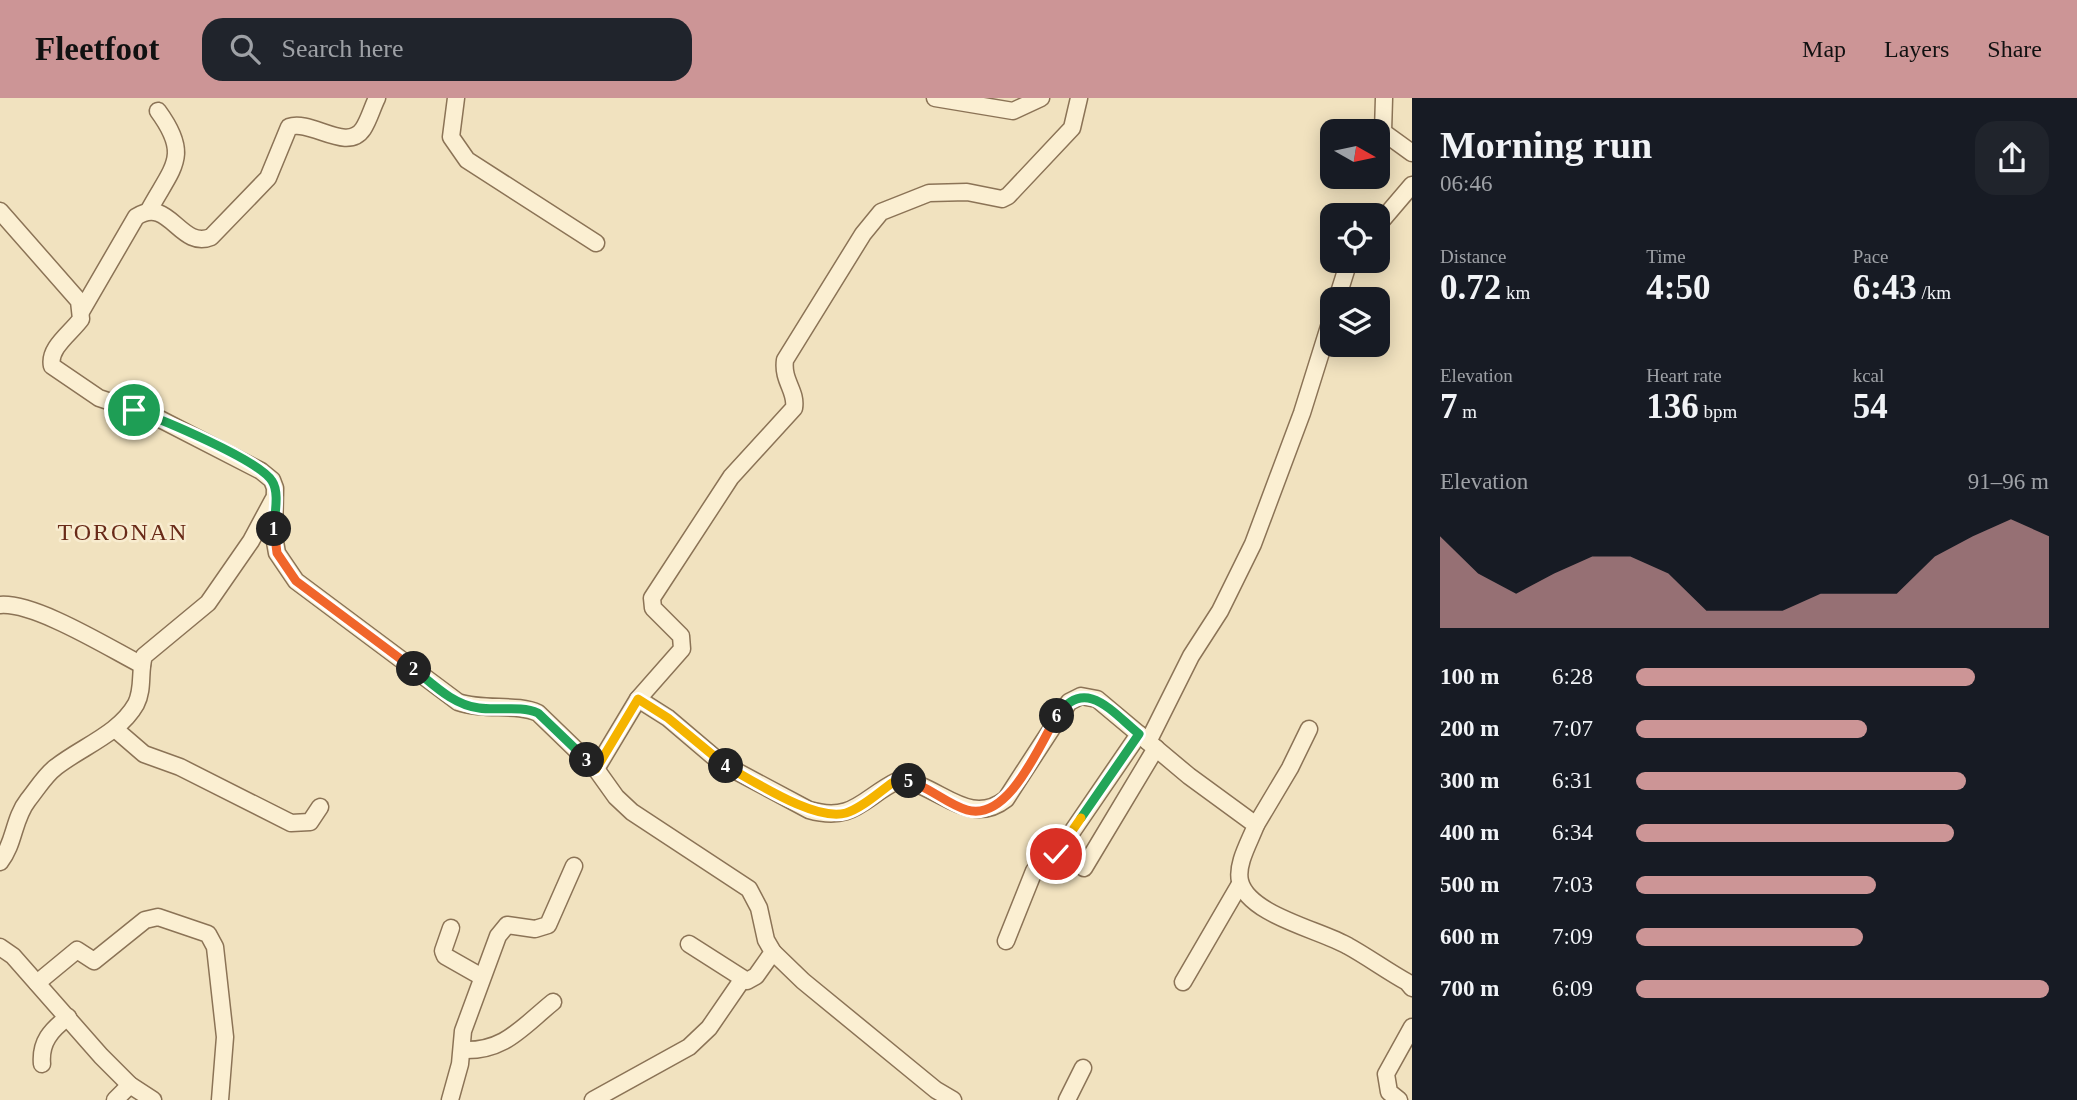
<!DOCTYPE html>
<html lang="en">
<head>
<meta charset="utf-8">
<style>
	:root { --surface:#171b24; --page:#20242c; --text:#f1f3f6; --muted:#9ea1a6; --accent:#cc9596 }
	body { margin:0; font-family:Georgia,serif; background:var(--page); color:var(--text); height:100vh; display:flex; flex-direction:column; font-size:26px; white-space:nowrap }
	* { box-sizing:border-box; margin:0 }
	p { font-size:23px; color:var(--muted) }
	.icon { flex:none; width:38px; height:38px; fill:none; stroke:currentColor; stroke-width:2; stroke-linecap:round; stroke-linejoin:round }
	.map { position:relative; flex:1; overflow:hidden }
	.details { display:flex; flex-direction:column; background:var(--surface); width:665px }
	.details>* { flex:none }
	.needle { width:46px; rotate:99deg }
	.buttons { position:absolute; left:1320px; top:21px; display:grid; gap:14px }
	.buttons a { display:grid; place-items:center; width:70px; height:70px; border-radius:14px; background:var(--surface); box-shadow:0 4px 18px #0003; font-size:35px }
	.pin { position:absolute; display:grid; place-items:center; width:60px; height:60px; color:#fff; margin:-30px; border:4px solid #fff; border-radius:50%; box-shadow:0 2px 7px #0007 }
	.km { position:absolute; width:35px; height:35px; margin:-18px; border-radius:50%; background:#222; color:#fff; font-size:19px; line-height:35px; text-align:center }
	.round { display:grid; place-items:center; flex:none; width:74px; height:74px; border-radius:21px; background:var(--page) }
	.summary { display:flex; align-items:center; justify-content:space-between; height:119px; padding:0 28px }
	h1 { font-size:38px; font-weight:700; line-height:52px }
	.stats { display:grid; grid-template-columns:repeat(3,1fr); gap:10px; height:119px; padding:7px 28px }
	.stats div { display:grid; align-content:center }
	.stats b { font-size:35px; font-weight:700 }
	.stats small { font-size:19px; font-weight:400 }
	.stats p { font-size:19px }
	.chart { height:196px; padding:14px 28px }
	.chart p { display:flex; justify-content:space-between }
	.chart svg { width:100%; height:126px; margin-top:7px; fill:var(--accent); opacity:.7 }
	ul { padding:0 28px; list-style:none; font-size:23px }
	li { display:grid; grid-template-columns:112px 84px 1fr; align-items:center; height:52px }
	li i { height:18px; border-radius:9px; background:var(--accent) }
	header { display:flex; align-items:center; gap:42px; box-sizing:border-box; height:98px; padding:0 35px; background:var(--accent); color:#111 }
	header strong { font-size:33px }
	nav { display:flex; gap:38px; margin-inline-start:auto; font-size:24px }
	.search { width:490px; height:63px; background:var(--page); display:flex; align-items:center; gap:18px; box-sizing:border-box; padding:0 24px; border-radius:21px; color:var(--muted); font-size:26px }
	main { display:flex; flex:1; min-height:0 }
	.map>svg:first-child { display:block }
</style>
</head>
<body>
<header>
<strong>Fleetfoot</strong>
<div class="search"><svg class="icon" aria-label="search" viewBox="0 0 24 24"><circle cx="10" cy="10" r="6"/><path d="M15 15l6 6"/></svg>Search here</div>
<nav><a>Map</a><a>Layers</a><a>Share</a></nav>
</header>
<main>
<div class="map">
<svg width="1412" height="1002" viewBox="0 0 1412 1002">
	<rect width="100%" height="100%" fill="#f1e2bf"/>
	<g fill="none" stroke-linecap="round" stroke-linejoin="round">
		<g stroke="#8b7356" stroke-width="19">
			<g id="minor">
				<path d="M456,0L451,39L467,62L596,145"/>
				<path d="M935,0L1013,13L1041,0"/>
				<path d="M1384,0L1383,34L1412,55"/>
				<path d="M149,112C173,68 191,58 158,13"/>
				<path d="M0,113L79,203L81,221C71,235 48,250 52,268L99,300L156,319L261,373L272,382L275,390L274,438L277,455L296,483L458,604C484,613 517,605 538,615L596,671L616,699L632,714L749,791L759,810L766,842L773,854L803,883L936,992L953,1002"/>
				<path d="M1377,128L1412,87"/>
				<path d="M1337,201L1349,163"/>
				<path d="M82,212L136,119C169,97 180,152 211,139L268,80L289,29C311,21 347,55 363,31C369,22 372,10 377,0"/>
				<path d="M0,507C35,504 109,550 142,567"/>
				<path d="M638,601L668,620L721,665L809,712C854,725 863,699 899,682C938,685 968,731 1006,701L1069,604L1081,598L1097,601L1189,678L1256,727C1250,743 1236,766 1240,783C1248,817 1321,832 1348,848C1368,859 1387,873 1407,884L1412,890"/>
				<path d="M115,631L144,656L180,669L291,725L310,724L320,709"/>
				<path d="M1148,644L1191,558L1220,513L1253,446L1302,315L1332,219"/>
				<path d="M596,671L638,601L682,551L681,538L653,510L652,500L731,379L794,310C797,293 782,283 785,262L863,136L881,114L929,95L967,94L1002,101L1008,98L1072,30L1079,0"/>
				<path d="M1256,727L1290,670L1309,631"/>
				<path d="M0,764C15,745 13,721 28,702C37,691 45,677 56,669C83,648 119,636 136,606C144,590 139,574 144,558L208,505L251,443L273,402"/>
				<path d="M1084,770L1156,650"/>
				<path d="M451,830L443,853L445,858L482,879"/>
				<path d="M1006,843L1034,773L1063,747L1139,636"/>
				<path d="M689,846L747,883L756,878L773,854"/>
				<path d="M0,849L13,858L101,958L130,987L153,1002"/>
				<path d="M1183,884L1240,786"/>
				<path d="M37,885L77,852L94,863L145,822L158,819L208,836L215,849L225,939L220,1002"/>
				<path d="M462,952C504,954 521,930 553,904"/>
				<path d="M42,966C40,944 51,932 68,919"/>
				<path d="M115,1002L130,987"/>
				<path d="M450,1002L460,966L463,933L498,838L507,827L535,831L548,827L574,768"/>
				<path d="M593,1002L689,949L709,930L742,882"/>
				<path d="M1067,1002L1083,970"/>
				<path d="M1399,1002L1389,994L1386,976L1412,929"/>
			</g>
		</g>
		<use href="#minor" stroke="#fbefd2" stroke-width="16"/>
	</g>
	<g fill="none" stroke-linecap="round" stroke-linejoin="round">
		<g stroke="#fff" stroke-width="14">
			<path id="split-1" d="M134,312C161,321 259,362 272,383C280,395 274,418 274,431"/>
		</g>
		<g stroke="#fff" stroke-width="14">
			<path id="split-2" d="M274,431L277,455L296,483L414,571"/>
		</g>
		<g stroke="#fff" stroke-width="14">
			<path id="split-3" d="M414,571C433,586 453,607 479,610C498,613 520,607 538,615L587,662"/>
		</g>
		<g stroke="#fff" stroke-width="14">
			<path id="split-4" d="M587,662L596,671L638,601L668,620L726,668"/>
		</g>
		<g stroke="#fff" stroke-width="14">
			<path id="split-5" d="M726,668C754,683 815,724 846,715C862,710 878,695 892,685L899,682L909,683"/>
		</g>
		<g stroke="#fff" stroke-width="14">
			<path id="split-6" d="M909,683C929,689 947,706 967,712C1009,724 1039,647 1057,618"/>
		</g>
		<g stroke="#fff" stroke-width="14">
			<path id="split-7" d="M1057,618C1085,577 1113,615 1139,636L1081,720"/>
		</g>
		<g stroke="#fff" stroke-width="14">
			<path id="split-8" d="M1056,756L1081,720"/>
		</g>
		<use href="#split-1" stroke="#22a559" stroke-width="9"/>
		<use href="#split-2" stroke="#f0652b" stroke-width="9"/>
		<use href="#split-3" stroke="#22a559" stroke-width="9"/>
		<use href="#split-4" stroke="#f5b400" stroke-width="9"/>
		<use href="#split-5" stroke="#f5b400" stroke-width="9"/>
		<use href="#split-6" stroke="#f0652b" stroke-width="9"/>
		<use href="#split-7" stroke="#22a559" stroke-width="9"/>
		<use href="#split-8" stroke="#f5b400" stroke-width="9"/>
	</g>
	<g text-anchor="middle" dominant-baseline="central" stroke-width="5" stroke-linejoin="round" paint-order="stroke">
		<g font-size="24" letter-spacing="2" fill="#692a18" stroke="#f8eccf">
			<text x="123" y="434">TORONAN</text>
		</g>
	</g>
</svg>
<div class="buttons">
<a><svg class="needle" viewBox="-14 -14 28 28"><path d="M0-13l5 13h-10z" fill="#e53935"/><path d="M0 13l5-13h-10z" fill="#9ea1a6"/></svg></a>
<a><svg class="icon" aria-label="locate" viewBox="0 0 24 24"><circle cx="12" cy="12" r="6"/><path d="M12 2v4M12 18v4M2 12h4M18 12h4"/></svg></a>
<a><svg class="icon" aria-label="layers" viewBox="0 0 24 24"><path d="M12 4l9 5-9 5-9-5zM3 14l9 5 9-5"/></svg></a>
</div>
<div class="pin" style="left:134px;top:312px;background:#1e9e55"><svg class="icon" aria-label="arrive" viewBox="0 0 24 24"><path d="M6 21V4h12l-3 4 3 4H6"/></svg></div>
<div class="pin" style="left:1056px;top:756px;background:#d93025"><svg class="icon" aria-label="check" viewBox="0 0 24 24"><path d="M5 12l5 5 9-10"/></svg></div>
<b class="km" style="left:274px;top:431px">1</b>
<b class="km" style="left:414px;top:571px">2</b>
<b class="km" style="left:587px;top:662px">3</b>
<b class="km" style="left:726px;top:668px">4</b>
<b class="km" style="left:909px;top:683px">5</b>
<b class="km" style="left:1057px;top:618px">6</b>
</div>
<section class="details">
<div class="summary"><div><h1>Morning run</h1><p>06:46</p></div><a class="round"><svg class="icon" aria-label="share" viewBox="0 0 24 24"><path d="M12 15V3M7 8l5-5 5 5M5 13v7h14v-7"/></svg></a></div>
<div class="stats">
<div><p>Distance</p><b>0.72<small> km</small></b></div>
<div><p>Time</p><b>4:50</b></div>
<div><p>Pace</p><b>6:43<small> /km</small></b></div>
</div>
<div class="stats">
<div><p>Elevation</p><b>7<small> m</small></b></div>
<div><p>Heart rate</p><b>136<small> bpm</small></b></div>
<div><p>kcal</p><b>54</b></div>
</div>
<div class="chart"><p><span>Elevation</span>91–96 m</p>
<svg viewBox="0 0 160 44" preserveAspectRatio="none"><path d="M0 44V12L10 25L20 32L30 25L40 19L50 19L60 25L70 38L80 38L90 38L100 32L110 32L120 32L130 19L140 12L150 6L160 12V44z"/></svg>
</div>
<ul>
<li><b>100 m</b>6:28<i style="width:82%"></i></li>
<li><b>200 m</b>7:07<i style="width:56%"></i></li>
<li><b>300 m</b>6:31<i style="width:80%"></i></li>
<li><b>400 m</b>6:34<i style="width:77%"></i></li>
<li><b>500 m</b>7:03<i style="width:58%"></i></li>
<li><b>600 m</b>7:09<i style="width:55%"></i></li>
<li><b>700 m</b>6:09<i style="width:100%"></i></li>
</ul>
</section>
</main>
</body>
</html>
